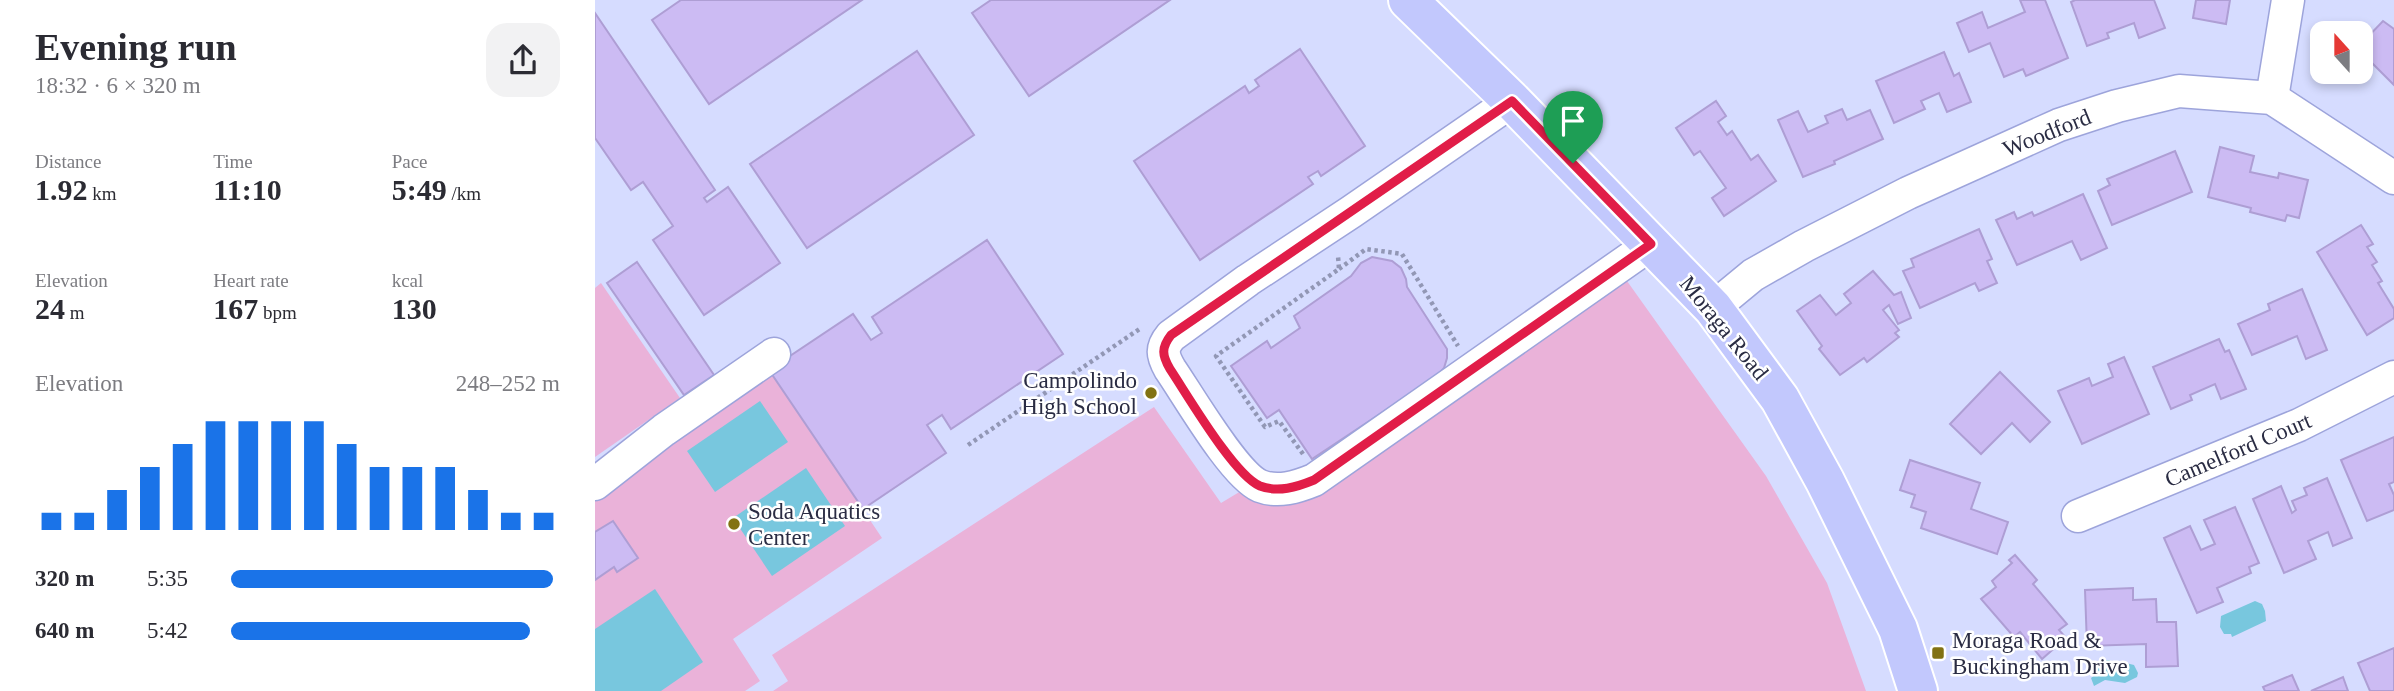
<!DOCTYPE html>
<html lang="en">
<head>
<meta charset="utf-8">
<style>
	:root { --surface:#fff; --page:#f2f2f3; --text:#2b2b33; --muted:#7c7c81; --accent:#1a73e8 }
	body { margin:0; font-family:Georgia,serif; background:var(--page); color:var(--text); height:100vh; display:flex; flex-direction:column; font-size:26px; white-space:nowrap }
	* { box-sizing:border-box; margin:0 }
	p { font-size:23px; color:var(--muted) }
	.icon { flex:none; width:38px; height:38px; fill:none; stroke:currentColor; stroke-width:2; stroke-linecap:round; stroke-linejoin:round }
	.map { position:relative; flex:1; overflow:hidden }
	.sheet { display:flex; flex-direction:column; background:var(--surface); width:595px }
	.sheet>* { flex:none }
	.needle { width:46px; rotate:339deg }
	.tools { position:absolute; left:1715px; top:21px; display:grid; gap:14px }
	.tools a { display:grid; place-items:center; width:63px; height:63px; border-radius:14px; background:var(--surface); box-shadow:0 4px 10px #0003; font-size:35px }
	.pin { position:absolute; display:grid; place-items:center; width:60px; height:60px; color:#fff; margin:-72px -30px; border-radius:50% 50% 50% 0; rotate:-45deg; box-shadow:0 0 7px #0007 }
	.pin .icon { rotate:45deg }
	.round { display:grid; place-items:center; flex:none; width:74px; height:74px; border-radius:21px; background:var(--page) }
	.overview { display:flex; align-items:center; justify-content:space-between; height:119px; padding:0 35px }
	h1 { font-size:38px; font-weight:700; line-height:52px }
	.metrics { display:grid; grid-template-columns:repeat(3,1fr); gap:10px; height:119px; padding:7px 35px }
	.metrics div { display:grid; align-content:center }
	.metrics b { font-size:30px; font-weight:700 }
	.metrics small { font-size:19px; font-weight:400 }
	.metrics p { font-size:19px }
	.chart { height:196px; padding:14px 35px }
	.chart p { display:flex; justify-content:space-between }
	.chart svg { width:100%; height:126px; margin-top:7px; stroke:var(--accent); stroke-width:6 }
	ul { padding:0 35px; list-style:none; font-size:23px }
	li { display:grid; grid-template-columns:112px 84px 1fr; align-items:center; height:52px }
	li i { height:18px; border-radius:9px; background:var(--accent) }
	main { display:flex; flex:1; min-height:0 }
	.map>svg:first-child { display:block }
</style>
</head>
<body>
<main>
<section class="sheet">
<div class="overview"><div><h1>Evening run</h1><p>18:32 · 6 × 320 m</p></div><a class="round"><svg class="icon" aria-label="share" viewBox="0 0 24 24"><path d="M12 15V3M7 8l5-5 5 5M5 13v7h14v-7"/></svg></a></div>
<div class="metrics">
<div><p>Distance</p><b>1.92<small> km</small></b></div>
<div><p>Time</p><b>11:10</b></div>
<div><p>Pace</p><b>5:49<small> /km</small></b></div>
</div>
<div class="metrics">
<div><p>Elevation</p><b>24<small> m</small></b></div>
<div><p>Heart rate</p><b>167<small> bpm</small></b></div>
<div><p>kcal</p><b>130</b></div>
</div>
<div class="chart"><p><span>Elevation</span>248–252 m</p>
<svg viewBox="0 0 160 44" preserveAspectRatio="none"><path d="M5 44V38M15 44V38M25 44V30M35 44V22M45 44V14M55 44V6M65 44V6M75 44V6M85 44V6M95 44V14M105 44V22M115 44V22M125 44V22M135 44V30M145 44V38M155 44V38"/></svg>
</div>
<ul>
<li><b>320 m</b>5:35<i style="width:98%"></i></li>
<li><b>640 m</b>5:42<i style="width:91%"></i></li>
</ul>
</section>
<div class="map">
<svg width="1799" height="691" viewBox="0 0 1799 691">
	<rect width="100%" height="100%" fill="#d6dcff"/>
	<g fill="#eab2d9">
		<path d="M1032,281L1171,476L1232,583L1271,691H178L193,681L177,655L559,407L626,503L646,491L713,496Z"/>
		<path d="M6,283L85,398L0,457V288Z"/>
		<path d="M174,370L287,538L138,639L165,681L150,691H0V494Z"/>
	</g>
	<g fill="#78c7de">
		<path d="M165,401L193,442L120,492L92,451Z"/>
		<path d="M211,468L250,526L177,576L138,518Z"/>
		<path d="M60,589L108,662L66,691H0V629Z"/>
		<path d="M1660,601L1667,604L1670,611L1671,621L1637,637L1636,634H1629L1625,627L1626,616Z"/>
		<path d="M1509,660H1514L1523,666L1531,663L1539,665L1543,673L1542,677L1530,683L1510,680L1499,686L1496,678L1501,674L1503,663Z"/>
	</g>
	<g fill="#ccbbf3" stroke="#ae9ed4" stroke-width="2">
		<path d="M86,0H267L114,104L57,20Z"/>
		<path d="M396,0H575L434,96L377,13Z"/>
		<path d="M1425,0H1450L1473,58L1431,76L1428,69L1409,77L1395,43L1374,52L1362,23L1387,12L1393,28L1430,12Z"/>
		<path d="M1480,0H1559L1570,28L1544,38L1539,23L1512,33L1514,38L1492,46L1476,2Z"/>
		<path d="M1601,0H1635L1631,24L1598,18Z"/>
		<path d="M0,13L120,190L109,198L112,202L133,187L185,263L109,315L58,240L78,226L48,182L36,190L0,138Z"/>
		<path d="M1788,21L1799,29V85L1766,52V44Z"/>
		<path d="M705,49L770,146L726,176L723,171L713,177L718,184L605,260L539,161L650,86L654,93L664,86L660,80Z"/>
		<path d="M322,51L379,135L212,248L155,164Z"/>
		<path d="M1349,52L1359,76L1364,73L1376,102L1352,112L1344,93L1326,101L1330,109L1299,123L1281,81Z"/>
		<path d="M1121,101L1131,116L1123,122L1132,135L1137,131L1156,160L1163,155L1181,181L1129,216L1117,198L1131,188L1105,151L1099,155L1081,128Z"/>
		<path d="M1247,109L1252,120L1275,110L1288,139L1239,161L1240,164L1208,177L1183,120L1203,111L1213,132L1233,123L1230,116Z"/>
		<path d="M1625,147L1659,156L1655,172L1683,178L1684,173L1713,180L1704,218L1692,215L1690,221L1655,212L1656,208L1613,197Z"/>
		<path d="M1580,151L1597,192L1517,225L1503,191L1515,185L1512,179Z"/>
		<path d="M1488,194L1512,248L1486,260L1477,241L1422,265L1401,220L1419,212L1422,219L1437,212L1439,216Z"/>
		<path d="M1766,225L1778,244L1772,247L1782,262L1777,265L1787,281L1783,283L1799,309V318L1772,335L1722,252Z"/>
		<path d="M1384,229L1397,259L1392,261L1402,283L1384,291L1380,283L1325,308L1308,271L1319,267L1316,259Z"/>
		<path d="M392,240L468,354L356,429L347,415L332,425L351,453L268,509L174,370L258,314L276,340L287,333L277,317Z"/>
		<path d="M777,257L797,261L806,268L811,279L812,287L852,349V358L849,368L842,376L717,459L684,410L672,418L636,366L672,341L676,348L705,328L699,316L756,276L766,263Z"/>
		<path d="M42,262L119,375L89,395L12,283Z"/>
		<path d="M1278,271L1299,295L1306,292L1316,318L1303,324L1294,305L1288,310L1304,330L1300,333L1304,337L1272,362L1269,358L1245,375L1224,349L1227,346L1202,311L1225,295L1241,315L1256,303L1249,294Z"/>
		<path d="M1707,289L1732,350L1711,359L1702,336L1657,355L1643,324L1675,310L1673,304Z"/>
		<path d="M1624,339L1630,352L1634,350L1651,389L1626,399L1620,384L1595,395L1597,400L1576,409L1558,367Z"/>
		<path d="M1529,357L1554,414L1487,444L1463,391L1494,378L1497,386L1518,377L1513,364Z"/>
		<path d="M1405,372L1455,422L1435,442L1417,423L1386,454L1355,424Z"/>
		<path d="M1799,437V482L1794,484L1799,495V510L1772,521L1746,460Z"/>
		<path d="M1315,460L1385,483L1376,509L1413,522L1402,554L1326,528L1331,512L1316,507L1320,495L1305,490Z"/>
		<path d="M1732,478L1757,538L1738,546L1733,532L1713,541L1721,559L1689,573L1658,499L1686,486L1697,513L1701,510L1697,501L1712,495L1709,488Z"/>
		<path d="M1640,507L1664,563L1654,567L1656,573L1622,588L1628,602L1602,613L1569,538L1595,526L1606,550L1620,544L1609,520Z"/>
		<path d="M18,521L43,558L22,572L19,567L0,580V532Z"/>
		<path d="M1420,555L1442,580L1438,584L1472,624L1464,630L1471,638L1447,659L1425,632L1419,637L1386,599L1401,587L1397,581L1417,563L1414,560Z"/>
		<path d="M1538,588V600L1561,599L1562,622H1581L1583,666L1551,667V644L1492,646L1490,590Z"/>
		<path d="M1799,648V691H1775L1763,663Z"/>
		<path d="M1697,675L1704,691H1670L1668,687Z"/>
		<path d="M1748,677L1753,691H1716Z"/>
	</g>
	<g fill="none" stroke-linecap="round" stroke-linejoin="round">
		<g stroke="#9da4db" stroke-width="35">
			<g id="minor">
				<path d="M1677,98L1693,0"/>
				<path d="M917,101L756,212L653,280L576,336C566,348 567,355 575,369C593,395 639,475 665,486C683,493 702,487 719,480L1056,244"/>
				<path d="M1118,308L1158,275L1209,246L1313,193L1464,125L1522,106L1584,91L1677,98L1799,178"/>
				<path d="M0,484L69,430L179,354"/>
				<path d="M1483,516L1704,425L1799,377"/>
			</g>
		</g>
		<g stroke="#fff" stroke-width="42">
			<path id="major" d="M813,0L917,101L1118,308L1185,399L1230,481L1303,629L1323,691"/>
		</g>
		<g stroke="#9297b5" stroke-width="4.5" stroke-dasharray="3.5 3.5" stroke-linecap="butt">
			<path d="M744,269L771,249L807,254L863,346"/>
			<path d="M373,445L546,328"/>
			<path d="M708,454L684,421L670,427L621,356L744,269L743,256"/>
		</g>
		<use href="#minor" stroke="#fff" stroke-width="32"/>
		<use href="#major" stroke="#c2c8fd" stroke-width="38"/>
	</g>
	<g fill="none" stroke-linecap="round" stroke-linejoin="round">
		<g stroke="#fff" stroke-width="14">
			<path id="route" d="M917,101L1056,244L719,480C702,487 683,493 665,486C639,475 593,396 575,369C567,355 566,348 576,335C689,257 803,179 917,101Z"/>
		</g>
		<use href="#route" stroke="#e11d48" stroke-width="9"/>
	</g>
	<g fill="#827213" stroke="#fff" stroke-width="2.5">
		<circle cx="556" cy="393" r="7"/>
		<circle cx="139" cy="524" r="7"/>
		<rect x="1336" y="646" width="14" height="14" rx="3.5"/>
	</g>
	<g text-anchor="middle" dominant-baseline="central" stroke-width="5" stroke-linejoin="round" paint-order="stroke">
		<g font-size="23" fill="#2a2c43" stroke="#fff">
			<text transform="translate(1452 133) rotate(-22)">Woodford</text>
			<text transform="translate(1129 328) rotate(51)">Moraga Road</text>
			<text transform="translate(1643 450) rotate(-23)">Camelford Court</text>
		</g>
		<g font-size="23" fill="#2a2c43" stroke="#fff" text-anchor="start">
			<text x="542" y="380" text-anchor="end">Campolindo<tspan x="542" dy="26">High School</tspan></text>
			<text x="153" y="511">Soda Aquatics<tspan x="153" dy="26">Center</tspan></text>
			<text x="1357" y="640">Moraga Road &amp;<tspan x="1357" dy="26">Buckingham Drive</tspan></text>
		</g>
	</g>
</svg>
<div class="tools">
<a><svg class="needle" viewBox="-14 -14 28 28"><path d="M0-13l5 13h-10z" fill="#e53935"/><path d="M0 13l5-13h-10z" fill="#7c7c81"/></svg></a>
</div>
<div class="pin" style="left:978px;top:163px;background:#1e9e55"><svg class="icon" aria-label="arrive" viewBox="0 0 24 24"><path d="M6 21V4h12l-3 4 3 4H6"/></svg></div>
</div>
</main>
</body>
</html>
